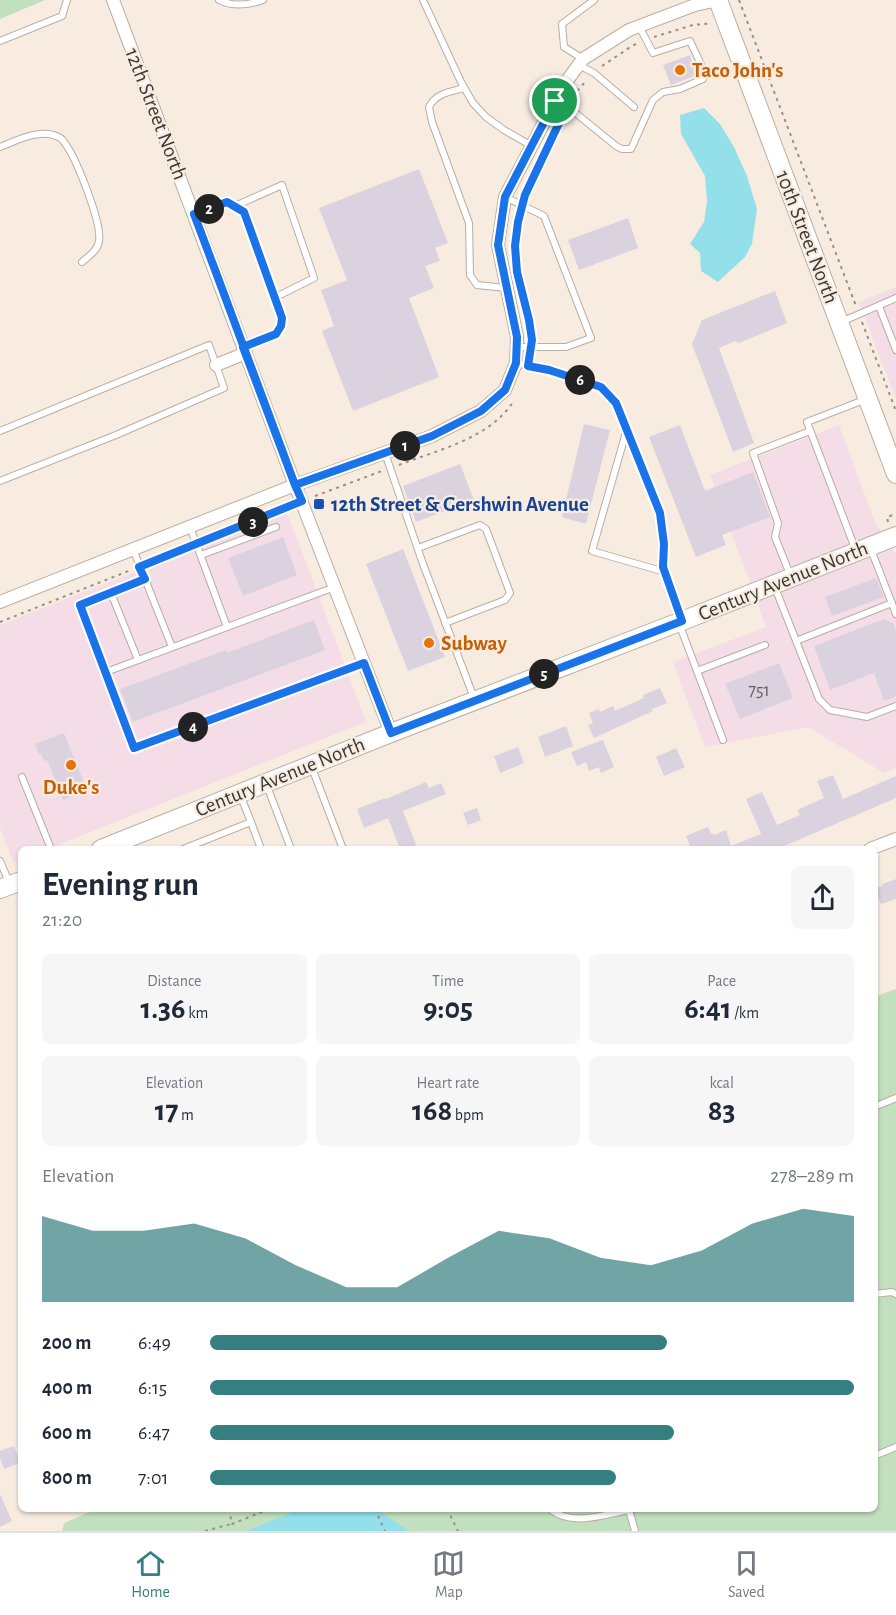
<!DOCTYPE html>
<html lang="en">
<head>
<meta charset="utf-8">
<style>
	:root { --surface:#fff; --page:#f6f6f7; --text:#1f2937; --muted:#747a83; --line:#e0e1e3; --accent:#367f80 }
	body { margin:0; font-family:"Alegreya Sans",sans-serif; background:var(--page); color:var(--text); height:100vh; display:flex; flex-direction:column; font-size:22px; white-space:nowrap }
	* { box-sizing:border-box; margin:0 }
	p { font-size:20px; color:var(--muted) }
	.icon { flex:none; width:33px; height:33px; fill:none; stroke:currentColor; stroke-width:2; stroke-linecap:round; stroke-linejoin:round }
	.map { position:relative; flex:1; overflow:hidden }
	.panel { position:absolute; left:18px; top:846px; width:860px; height:666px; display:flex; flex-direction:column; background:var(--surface); border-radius:9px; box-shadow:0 2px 4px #0004 }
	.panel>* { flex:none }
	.pin { position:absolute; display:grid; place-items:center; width:51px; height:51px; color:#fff; margin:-26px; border:3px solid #fff; border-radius:50%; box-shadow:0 2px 6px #0007 }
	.km { position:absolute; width:30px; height:30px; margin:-15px; border-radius:50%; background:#222; color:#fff; font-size:16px; line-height:30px; text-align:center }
	.round { display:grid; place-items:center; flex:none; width:63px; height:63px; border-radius:9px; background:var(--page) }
	.headline { display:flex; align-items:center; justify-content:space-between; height:102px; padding:0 24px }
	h1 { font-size:33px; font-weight:700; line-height:45px }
	.stats { display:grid; grid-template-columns:repeat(3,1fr); gap:9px; height:102px; padding:6px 24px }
	.stats div { display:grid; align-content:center; border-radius:9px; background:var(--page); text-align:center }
	.stats b { font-size:30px; font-weight:700 }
	.stats small { font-size:16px; font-weight:400 }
	.stats p { font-size:16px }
	.chart { height:168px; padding:12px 24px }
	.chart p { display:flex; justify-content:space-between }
	.chart svg { width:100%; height:108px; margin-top:6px; fill:var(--accent); opacity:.7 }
	ul { padding:0 24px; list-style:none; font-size:20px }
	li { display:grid; grid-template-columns:96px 72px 1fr; align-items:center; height:45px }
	li i { height:15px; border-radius:8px; background:var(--accent) }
	.dock { display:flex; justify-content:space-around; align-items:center; height:84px; border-top:2px solid var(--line); background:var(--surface); font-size:16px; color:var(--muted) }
	.dock a { display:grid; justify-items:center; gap:3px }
	.dock .active { color:var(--accent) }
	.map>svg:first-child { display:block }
</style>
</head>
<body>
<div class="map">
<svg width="896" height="1531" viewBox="0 0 896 1531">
	<rect width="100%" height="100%" fill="#f8ece0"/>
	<g fill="#f5dde8">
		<path d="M896,287V400L859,302Z"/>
		<path d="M839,425L875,522L896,555V768L884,773L808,727L705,747L673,662L766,627L710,475Z"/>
		<path d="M287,512L366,722L48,849H21V860L13,863L0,828V625Z"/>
	</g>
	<g fill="#c2e0bd">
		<path d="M0,0H45L0,19Z"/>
		<path d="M896,989V1531H62L64,1523L96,1509H874V997Z"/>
	</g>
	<g fill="#94e0ea">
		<path d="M704,108L720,124L734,147L747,176L757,209L752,244L745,257L718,282L701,271L700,253L690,244L704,222L707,201L705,176L681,134L680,115Z"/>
		<path d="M300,1509H376L409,1531H247Z"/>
	</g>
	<g fill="#dbd2e0">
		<path d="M690,55L697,75L671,85L663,65Z"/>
		<path d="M419,169L448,243L435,248L440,261L425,266L434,288L409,298L439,377L353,411L322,331L334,326L321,290L347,280L319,208Z"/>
		<path d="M628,218L638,248L579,270L568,240Z"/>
		<path d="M775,291L787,323L739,343L735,341L719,348L754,443L733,452L692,344L702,320Z"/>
		<path d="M584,424L610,430L586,524L562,517Z"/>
		<path d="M680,425L705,491L753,472L770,517L722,535L726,545L696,557L649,437Z"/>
		<path d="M460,464L474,500L416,522L403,486Z"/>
		<path d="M283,537L297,575L243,596L228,558Z"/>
		<path d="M403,549L445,657L408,671L366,564Z"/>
		<path d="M876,578L884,597L832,616L825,597Z"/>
		<path d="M884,619L893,623L896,630V696L884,701L874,673L830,690L814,646Z"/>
		<path d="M314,620L325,650L133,722L120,689L226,650L227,653Z"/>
		<path d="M779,663L793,698L740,719L725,684Z"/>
		<path d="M660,688L667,703L652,709L653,711L594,738L588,725L593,723L589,713L599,709L600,712L613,706L615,711L644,698L643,695Z"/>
		<path d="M566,726L573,746L545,757L538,737Z"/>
		<path d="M64,733L87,790L63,800L47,760L44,761L41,754H39L35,744Z"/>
		<path d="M603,740L614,767L601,773L599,767L589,771L586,762L577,766L571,752Z"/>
		<path d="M518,747L524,763L500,773L494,756Z"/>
		<path d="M676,748L685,767L664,776L656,757Z"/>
		<path d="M833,775L843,799L896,776V798L777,849H691L686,836L708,827L711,834L713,833L714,835L726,830L731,846L761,834L746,799L762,792L777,825L800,815L797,810L824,798L817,781Z"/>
		<path d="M426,782L429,788L441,783L446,794L403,811L416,845L406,849H400L388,818L364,828L357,809L385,798L386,799Z"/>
		<path d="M477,808L481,820L468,825L463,813Z"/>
		<path d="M896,879V899L881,904L875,888L883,886L882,884Z"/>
		<path d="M14,1446L20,1463L4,1469L0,1458V1451Z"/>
		<path d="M0,1494L12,1521L0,1527Z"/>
	</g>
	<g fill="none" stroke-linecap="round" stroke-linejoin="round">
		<g stroke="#b9aea3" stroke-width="8">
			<g id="service">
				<path d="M219,0C233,7 249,5 263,0"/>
				<path d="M423,0L461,82L473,103L486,117L504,130L532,146"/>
				<path d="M0,41L62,16L67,0"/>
				<path d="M583,59L564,47L562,24L594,0"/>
				<path d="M579,65L594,73L634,107"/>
				<path d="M464,88C450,92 436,93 429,107L432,122L469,223L470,275L477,285L506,288"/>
				<path d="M555,101L567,106L616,146L622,149H631L653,100L663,92L680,89L703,79L705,73L690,41L653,53L639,26"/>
				<path d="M0,147C16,141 36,130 53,135C57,136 62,138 64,142C76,157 102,223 99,241C98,250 89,256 82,262"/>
				<path d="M505,197L544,216L591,338L566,347H517"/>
				<path d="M235,206L282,185L314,278L274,298"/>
				<path d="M194,214L227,202L244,212L282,318L281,326L276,334L243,347"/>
				<path d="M879,306L896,350"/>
				<path d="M841,322L896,298"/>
				<path d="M516,363L549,370L601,387L616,403L660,513L664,544L663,567L682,619"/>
				<path d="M627,429L592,551L665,572"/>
				<path d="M0,431L209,345L224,388L116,435L0,481"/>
				<path d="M385,453L423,564L474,698"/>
				<path d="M190,527L227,627"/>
				<path d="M870,547L896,614"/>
				<path d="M418,548L480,525L486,529L510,593L505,600L445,623"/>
				<path d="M133,549L172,647"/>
				<path d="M856,551L807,422L864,400"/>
				<path d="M201,555L276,527"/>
				<path d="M791,577L775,537L778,523L753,453L810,431"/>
				<path d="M774,585L819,699L830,710L867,717L896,706"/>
				<path d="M335,587L106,672L134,749L363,663"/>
				<path d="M111,593L138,660"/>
				<path d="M680,626L723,740"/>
				<path d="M796,641L892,603"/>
				<path d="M697,671L765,645"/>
				<path d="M106,672L80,605L145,579"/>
				<path d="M312,768L343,849"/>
				<path d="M22,777L51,849"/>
				<path d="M267,786L291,849"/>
				<path d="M241,797L251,822"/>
				<path d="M183,849L251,822L261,849"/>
				<path d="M0,861L9,882"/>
				<path d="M874,1107L896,1098"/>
				<path d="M874,1294L892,1292L896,1294"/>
				<path d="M874,1456L896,1447"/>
				<path d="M550,1509C573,1528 608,1513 634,1509"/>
				<path d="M629,1510L635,1531"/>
			</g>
		</g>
		<g stroke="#b9aea3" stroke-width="14">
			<g id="minor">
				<path d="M113,0L295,485L391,733"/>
				<path d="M216,365L246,353"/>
				<path d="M0,602L295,485L432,436L481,411L505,390L516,363L517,337L498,245L505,197L563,86L583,59L629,30L695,5L718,0"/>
				<path d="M870,849L896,839"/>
			</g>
		</g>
		<g stroke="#b9aea3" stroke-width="20">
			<g id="secondary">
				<path d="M718,0L896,474"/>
				<path d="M101,849L391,733L682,621L896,536"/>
				<path d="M0,889L21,881"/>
			</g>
		</g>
		<g stroke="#979087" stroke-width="2" stroke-dasharray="3 4.5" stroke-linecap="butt">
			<path d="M739,0L856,306"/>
			<path d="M654,37L696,24L702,25L709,23"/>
			<path d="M602,66L632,46L638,43"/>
			<path d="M577,91L587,80"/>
			<path d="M525,196L549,144"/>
			<path d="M517,267L515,246L520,216"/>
			<path d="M522,290L532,337"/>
			<path d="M862,322L896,411"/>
			<path d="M399,465C437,450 489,439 513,402"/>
			<path d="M315,496L382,471"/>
			<path d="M888,522L887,517L896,514"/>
			<path d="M206,540L290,507"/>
			<path d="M150,562L187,548"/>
			<path d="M0,622L131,570"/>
			<path d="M229,1509L232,1524L269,1509"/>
			<path d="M375,1509L385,1531"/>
			<path d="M447,1509L458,1531"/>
			<path d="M205,1531L231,1524"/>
		</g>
		<use href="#service" stroke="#fff" stroke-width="6"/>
		<use href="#minor" stroke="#fff" stroke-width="12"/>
		<use href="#secondary" stroke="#fff" stroke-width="18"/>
	</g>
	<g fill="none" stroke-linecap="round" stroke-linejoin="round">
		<g stroke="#fff" stroke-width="12">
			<path id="route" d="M555,101L505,197L498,245L517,337L516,363L505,390L481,411L432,436L295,485C261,394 228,304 194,214L227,202L244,212L282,318L281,326L276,334L243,347L295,485L302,501L139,567L145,579L80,605L134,748L364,663L391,733L682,621L663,567L664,544L660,513L616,403L601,387L549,370L528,366L532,340L529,320L517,272L515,246L518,222L525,195L567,106L555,101"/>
		</g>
		<use href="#route" stroke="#1a73e8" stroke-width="8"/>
	</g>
	<g fill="#e8710a" stroke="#f8ece0" stroke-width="2">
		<circle cx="680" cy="70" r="6"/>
		<circle cx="429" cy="643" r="6"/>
		<circle cx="71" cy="765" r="6"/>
	</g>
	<rect fill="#1a4fb4" stroke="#f8ece0" stroke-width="2" x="313" y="498" width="12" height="12" rx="3"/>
	<g text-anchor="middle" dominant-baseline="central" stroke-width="4.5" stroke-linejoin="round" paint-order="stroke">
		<g font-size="18" fill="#645e5e">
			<text x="759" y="691">751</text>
		</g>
		<g font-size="21" font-weight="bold" fill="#c56008" stroke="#f8ece0" text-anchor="start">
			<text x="692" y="70">Taco John's</text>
			<text x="441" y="643">Subway</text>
			<text x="71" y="787" text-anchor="middle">Duke's</text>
		</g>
		<g font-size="21" fill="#3c3833" stroke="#f8ece0">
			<text transform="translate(156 114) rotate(69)">12th Street North</text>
			<text transform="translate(807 237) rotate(69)">10th Street North</text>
			<text transform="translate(783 581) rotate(-22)">Century Avenue North</text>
			<text transform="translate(280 777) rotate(-22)">Century Avenue North</text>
		</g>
		<g font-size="21" font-weight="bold" fill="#164399" stroke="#f8ece0" text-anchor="start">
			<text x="331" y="504">12th Street &amp; Gershwin Avenue</text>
		</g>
	</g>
</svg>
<div class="pin" style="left:555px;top:101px;background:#1e9e55"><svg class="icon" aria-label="arrive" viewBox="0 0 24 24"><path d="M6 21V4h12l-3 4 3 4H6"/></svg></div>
<b class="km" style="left:405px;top:446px">1</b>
<b class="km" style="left:209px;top:209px">2</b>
<b class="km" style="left:253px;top:522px">3</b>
<b class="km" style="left:193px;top:727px">4</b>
<b class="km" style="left:544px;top:674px">5</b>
<b class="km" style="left:580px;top:380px">6</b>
<section class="panel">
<div class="headline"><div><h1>Evening run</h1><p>21:20</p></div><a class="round"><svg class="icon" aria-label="share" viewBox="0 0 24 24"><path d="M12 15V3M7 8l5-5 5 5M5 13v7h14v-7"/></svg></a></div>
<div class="stats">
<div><p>Distance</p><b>1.36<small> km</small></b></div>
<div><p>Time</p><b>9:05</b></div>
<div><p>Pace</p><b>6:41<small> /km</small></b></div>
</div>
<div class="stats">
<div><p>Elevation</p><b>17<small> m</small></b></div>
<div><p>Heart rate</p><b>168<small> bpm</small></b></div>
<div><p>kcal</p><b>83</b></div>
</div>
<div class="chart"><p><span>Elevation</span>278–289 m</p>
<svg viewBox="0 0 160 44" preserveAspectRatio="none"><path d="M0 44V9L10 15L20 15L30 12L40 18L50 29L60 38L70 38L80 26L90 15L100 18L110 26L120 29L130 23L140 12L150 6L160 9V44z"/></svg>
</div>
<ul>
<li><b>200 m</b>6:49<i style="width:71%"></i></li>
<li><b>400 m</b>6:15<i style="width:100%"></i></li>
<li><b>600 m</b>6:47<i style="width:72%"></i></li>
<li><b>800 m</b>7:01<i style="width:63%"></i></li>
</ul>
</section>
</div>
<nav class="dock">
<a class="active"><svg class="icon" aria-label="home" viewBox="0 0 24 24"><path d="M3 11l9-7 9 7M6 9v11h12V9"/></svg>Home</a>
<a><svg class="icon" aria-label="map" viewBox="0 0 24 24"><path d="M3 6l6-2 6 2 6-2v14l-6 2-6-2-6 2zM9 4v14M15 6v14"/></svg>Map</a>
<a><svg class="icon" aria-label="saved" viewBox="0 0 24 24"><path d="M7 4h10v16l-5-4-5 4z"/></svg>Saved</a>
</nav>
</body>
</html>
